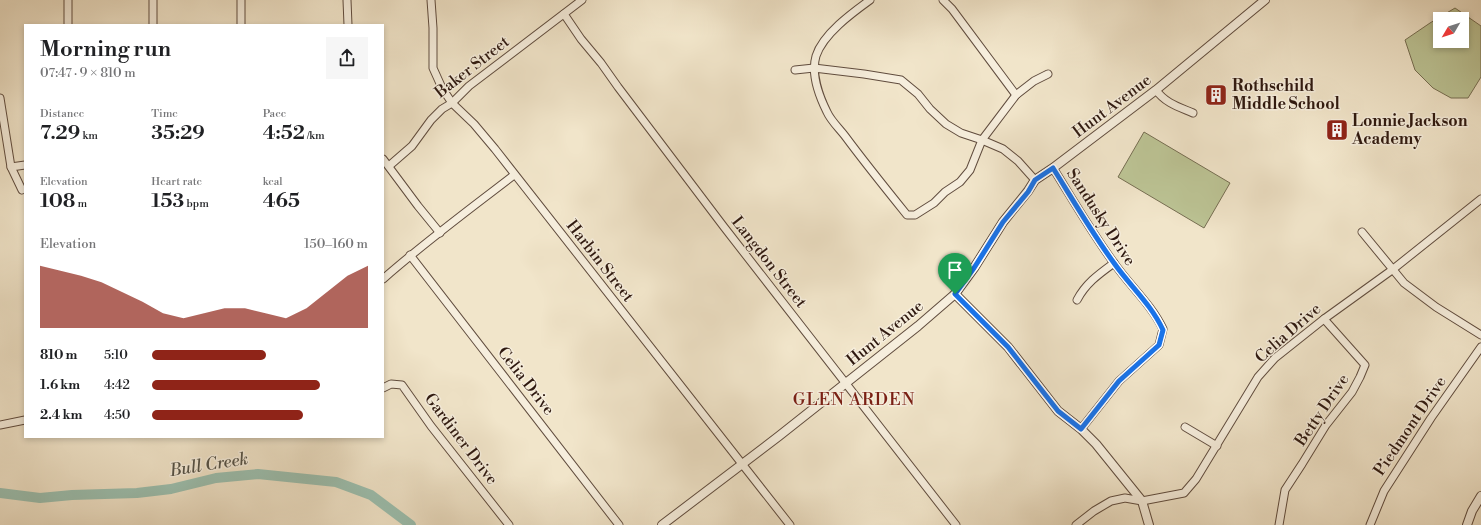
<!DOCTYPE html>
<html lang="en">
<head>
<meta charset="utf-8">
<style>
	:root { --surface:#fff; --page:#f6f6f6; --text:#202124; --muted:#757577; --accent:#8f2418 }
	body { margin:0; font-family:"Libre Bodoni",serif; background:var(--page); color:var(--text); height:100vh; display:flex; flex-direction:column; font-size:15px; white-space:nowrap }
	* { box-sizing:border-box; margin:0 }
	p { font-size:13px; color:var(--muted) }
	.icon { flex:none; width:22px; height:22px; fill:none; stroke:currentColor; stroke-width:2; stroke-linecap:round; stroke-linejoin:round }
	.map { position:relative; flex:1; overflow:hidden }
	.sheet { position:absolute; left:24px; top:24px; width:360px; height:414px; display:flex; flex-direction:column; background:var(--surface); border-radius:0px; box-shadow:0 2px 6px #0003 }
	.sheet>* { flex:none }
	.needle { width:26px; rotate:231deg }
	.fabs { position:absolute; left:1433px; top:12px; display:grid; gap:8px }
	.fabs a { display:grid; place-items:center; width:36px; height:36px; border-radius:0px; background:var(--surface); box-shadow:0 2px 6px #0003; font-size:20px }
	.pin { position:absolute; display:grid; place-items:center; width:34px; height:34px; color:#fff; margin:-41px -17px; border-radius:50% 50% 50% 0; rotate:-45deg; box-shadow:0 0 4px #0007 }
	.pin .icon { rotate:45deg }
	.round { display:grid; place-items:center; flex:none; width:42px; height:42px; border-radius:0px; background:var(--page) }
	.head { display:flex; align-items:center; justify-content:space-between; height:68px; padding:0 16px }
	h1 { font-size:22px; font-weight:600; line-height:30px }
	.figures { display:grid; grid-template-columns:repeat(3,1fr); gap:6px; height:68px; padding:4px 16px }
	.figures div { display:grid; align-content:center }
	.figures b { font-size:20px; font-weight:600 }
	.figures small { font-size:11px; font-weight:400 }
	.figures p { font-size:11px }
	.chart { height:112px; padding:8px 16px }
	.chart p { display:flex; justify-content:space-between }
	.chart svg { width:100%; height:72px; margin-top:4px; fill:var(--accent); opacity:.7 }
	ul { padding:0 16px; list-style:none; font-size:13px }
	li { display:grid; grid-template-columns:64px 48px 1fr; align-items:center; height:30px }
	li i { height:10px; border-radius:5px; background:var(--accent) }
	.map>svg:first-child { display:block }
</style>
</head>
<body>
<div class="map">
<svg width="1481" height="525" viewBox="0 0 1481 525">
	<rect width="100%" height="100%" fill="#f1e5ca"/>
	<filter id="stains"><feTurbulence type="fractalNoise" baseFrequency=".005" numOctaves="4"/><feColorMatrix values="0 0 0 0 .2 0 0 0 0 .09 0 0 0 0 .02 0 0 0 .5 -.17"/></filter>
	<radialGradient id="worn" r=".72"><stop offset=".6" stop-color="#630" stop-opacity="0"/><stop offset="1" stop-color="#630" stop-opacity=".3"/></radialGradient>
	<g fill="#bcc495" stroke="#766e52" fill-rule="evenodd">
		<path d="M1455,8L1481,26V77L1468,98H1451L1433,88L1415,70L1405,40L1430,23ZM1440,19H1462V41H1440Z"/>
		<path d="M1144,132L1230,183L1204,228L1118,177Z"/>
	</g>
	<g fill="none" stroke-linecap="round" stroke-linejoin="round">
		<path stroke="#9cc0b0" stroke-width="10" d="M0,493L40,498L72,495L137,493L171,489L216,478L258,474L336,482L371,495L411,525"/>
		<g stroke="#604c3e" stroke-width="9">
			<g id="minor">
				<path d="M347,0L348,25"/>
				<path d="M431,0L433,28V68L442,88L452,103L474,124L495,149L790,525"/>
				<path d="M870,0C852,13 823,34 816,56C811,73 819,96 827,112C831,121 839,128 845,136C865,163 886,189 907,215H915L934,203L945,192L960,182L970,170L982,140L1016,95L1034,81L1048,74"/>
				<path d="M943,0L952,9L1016,95"/>
				<path d="M564,14L581,39L601,63L618,87L724,227L956,525"/>
				<path d="M68,25V0"/>
				<path d="M153,25V0"/>
				<path d="M241,25V0"/>
				<path d="M795,70L814,68L864,74L901,80L918,94L930,109L946,124L961,133L982,140L1003,149L1018,161L1035,180"/>
				<path d="M1156,90C1165,103 1179,107 1193,113"/>
				<path d="M0,98L11,167L22,190"/>
				<path d="M383,159L418,206L440,233"/>
				<path d="M389,166L412,146L431,120L442,109L452,103L469,86L582,0"/>
				<path d="M11,167L25,165"/>
				<path d="M1053,168C1073,200 1092,233 1114,263C1130,286 1151,304 1163,329L1159,345L1119,381L1081,429"/>
				<path d="M1362,232L1404,283L1436,307L1481,335"/>
				<path d="M410,255L619,525"/>
				<path d="M383,279C425,242 470,209 514,175"/>
				<path d="M1077,300C1086,283 1099,274 1114,263"/>
				<path d="M383,388L391,384L402,385L431,426L509,525"/>
				<path d="M0,425L25,420"/>
				<path d="M1185,427L1217,446"/>
				<path d="M1076,525L1094,511L1111,501L1125,498L1142,501L1184,493L1196,479L1258,377L1275,358L1324,319L1392,270L1481,199"/>
				<path d="M1279,525L1285,490L1302,464L1326,425L1352,392L1360,377L1365,365L1324,319"/>
				<path d="M1370,525L1384,491L1431,418L1481,347"/>
			</g>
		</g>
		<g stroke="#604c3e" stroke-width="10">
			<g id="tertiary">
				<path d="M955,294L1008,347L1058,411L1081,429L1096,444L1142,501L1149,525"/>
				<path d="M662,525L779,436L918,326L955,294L974,268L1003,222L1028,191L1035,180L1053,168L1156,90L1265,0"/>
				<path d="M1467,525L1472,511L1481,496"/>
			</g>
		</g>
		<use href="#minor" stroke="#f6eedd" stroke-width="7"/>
		<use href="#tertiary" stroke="#f6eedd" stroke-width="8"/>
	</g>
	<g fill="none" stroke-linecap="round" stroke-linejoin="round">
		<g stroke="#fff" stroke-width="8">
			<path id="route" d="M1053,168C1073,200 1092,233 1114,263C1130,286 1151,304 1163,330L1159,345L1119,381L1081,429L1058,411L1008,347L955,294L974,268L1003,222L1028,192L1035,180Z"/>
		</g>
		<use href="#route" stroke="#1a73e8" stroke-width="5"/>
	</g>
	<defs>
		<g id="building-square" transform="scale(1.15)"><rect x="-9" y="-9" width="18" height="18" rx="4" fill="#8f2418" stroke="#f6eedd"/><path d="M-4-6H4V6H1V3H-1V6H-4ZM-2.5-4.3h1.7v1.8h-1.7ZM.8-4.3h1.7v1.8H.8ZM-2.5-1h1.7V.8h-1.7ZM.8-1h1.7V.8H.8Z" fill="#fff"/></g>
	</defs>
	<g fill-rule="evenodd">
		<use href="#building-square" x="1216" y="95"/>
		<use href="#building-square" x="1337" y="130"/>
	</g>
	<g text-anchor="middle" dominant-baseline="central" stroke-width="3" stroke-linejoin="round" paint-order="stroke">
		<g font-size="16" fill="#2f1910" stroke="#f6eedd">
			<text transform="translate(472 67) rotate(-38)">Baker Street</text>
			<text transform="translate(1112 106) rotate(-37)">Hunt Avenue</text>
			<text transform="translate(1101 217) rotate(57)">Sandusky Drive</text>
			<text transform="translate(600 261) rotate(52)">Harbin Street</text>
			<text transform="translate(769 262) rotate(52)">Langdon Street</text>
			<text transform="translate(885 333) rotate(-39)">Hunt Avenue</text>
			<text transform="translate(1288 333) rotate(-41)">Celia Drive</text>
			<text transform="translate(526 381) rotate(52)">Celia Drive</text>
			<text transform="translate(1322 410) rotate(-56)">Betty Drive</text>
			<text transform="translate(1410 426) rotate(-56)">Piedmont Drive</text>
			<text transform="translate(461 439) rotate(53)">Gardiner Drive</text>
		</g>
		<g font-size="16" font-weight="bold" fill="#2f1910" stroke="#f6eedd" text-anchor="start">
			<text x="1232" y="86">Rothschild<tspan x="1232" dy="18">Middle School</tspan></text>
			<text x="1352" y="121">Lonnie Jackson<tspan x="1352" dy="18">Academy</tspan></text>
		</g>
		<g font-size="17" letter-spacing="1" fill="#7a1f14" stroke="#f6eedd">
			<text x="854" y="400">GLEN ARDEN</text>
		</g>
		<g font-size="17" font-style="italic" fill="#555348" stroke="#f6eedd">
			<text transform="translate(209 465) rotate(-9)">Bull Creek</text>
		</g>
	</g>
	<rect width="100%" height="100%" filter="url(#stains)"/>
	<rect width="100%" height="100%" fill="url(#worn)"/>
</svg>
<div class="fabs">
<a><svg class="needle" viewBox="-14 -14 28 28"><path d="M0-13l5 13h-10z" fill="#e53935"/><path d="M0 13l5-13h-10z" fill="#757577"/></svg></a>
</div>
<div class="pin" style="left:955px;top:294px;background:#1e9e55"><svg class="icon" aria-label="arrive" viewBox="0 0 24 24"><path d="M6 21V4h12l-3 4 3 4H6"/></svg></div>
<section class="sheet">
<div class="head"><div><h1>Morning run</h1><p>07:47 · 9 × 810 m</p></div><a class="round"><svg class="icon" aria-label="share" viewBox="0 0 24 24"><path d="M12 15V3M7 8l5-5 5 5M5 13v7h14v-7"/></svg></a></div>
<div class="figures">
<div><p>Distance</p><b>7.29<small> km</small></b></div>
<div><p>Time</p><b>35:29</b></div>
<div><p>Pace</p><b>4:52<small> /km</small></b></div>
</div>
<div class="figures">
<div><p>Elevation</p><b>108<small> m</small></b></div>
<div><p>Heart rate</p><b>153<small> bpm</small></b></div>
<div><p>kcal</p><b>465</b></div>
</div>
<div class="chart"><p><span>Elevation</span>150–160 m</p>
<svg viewBox="0 0 160 44" preserveAspectRatio="none"><path d="M0 44V6L10 9L20 12L30 16L40 22L50 28L60 35L70 38L80 35L90 32L100 32L110 35L120 38L130 32L140 22L150 12L160 6V44z"/></svg>
</div>
<ul>
<li><b>810 m</b>5:10<i style="width:53%"></i></li>
<li><b>1.6 km</b>4:42<i style="width:78%"></i></li>
<li><b>2.4 km</b>4:50<i style="width:70%"></i></li>
</ul>
</section>
</div>
</body>
</html>
